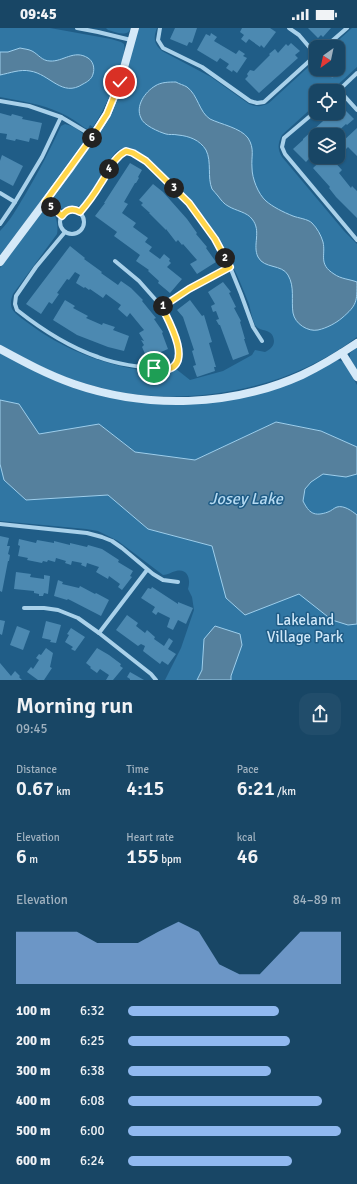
<!DOCTYPE html>
<html lang="en">
<head>
<meta charset="utf-8">
<style>
	:root { --surface:#184665; --page:#214d6b; --text:#f1f3f6; --muted:#9fb1bf; --line:#365e79; --accent:#90b9f0 }
	body { margin:0; font-family:Signika,sans-serif; background:var(--page); color:var(--text); height:100vh; display:flex; flex-direction:column; font-size:15px; white-space:nowrap }
	* { box-sizing:border-box; margin:0 }
	p { font-size:13px; color:var(--muted) }
	.icon { flex:none; width:22px; height:22px; fill:none; stroke:currentColor; stroke-width:2; stroke-linecap:round; stroke-linejoin:round }
	.map { position:relative; height:652px; overflow:hidden }
	.panel { display:flex; flex-direction:column; background:var(--surface); flex:1 }
	.panel>* { flex:none }
	.needle { width:26px; rotate:213deg }
	.tools { position:absolute; left:309px; top:12px; display:grid; gap:8px }
	.tools a { display:grid; place-items:center; width:36px; height:36px; border-radius:8px; background:var(--surface); box-shadow:0 1px 3px #0004,0 0 0 1px var(--line); font-size:20px }
	.pin { position:absolute; display:grid; place-items:center; width:34px; height:34px; color:#fff; margin:-17px; border:2px solid #fff; border-radius:50%; box-shadow:0 1px 4px #0007 }
	.km { position:absolute; width:20px; height:20px; margin:-10px; border-radius:50%; background:#222; color:#fff; font-size:11px; line-height:20px; text-align:center }
	.round { display:grid; place-items:center; flex:none; width:42px; height:42px; border-radius:12px; background:var(--page) }
	.head { display:flex; align-items:center; justify-content:space-between; height:68px; padding:0 16px }
	h1 { font-size:22px; font-weight:600; line-height:30px }
	.figures { display:grid; grid-template-columns:repeat(3,1fr); gap:6px; height:68px; padding:4px 16px }
	.figures div { display:grid; align-content:center }
	.figures b { font-size:20px; font-weight:600 }
	.figures small { font-size:11px; font-weight:400 }
	.figures p { font-size:11px }
	.chart { height:112px; padding:8px 16px }
	.chart p { display:flex; justify-content:space-between }
	.chart svg { width:100%; height:72px; margin-top:4px; fill:var(--accent); opacity:.7 }
	ul { padding:0 16px; list-style:none; font-size:13px }
	li { display:grid; grid-template-columns:64px 48px 1fr; align-items:center; height:30px }
	li i { height:10px; border-radius:5px; background:var(--accent) }
	.status { display:flex; justify-content:space-between; align-items:center; height:28px; padding:0 20px; background:var(--surface); direction:ltr }
	.status svg { height:11px; fill:currentColor }
	.map>svg:first-child { display:block }
</style>
</head>
<body>
<div class="status"><b>09:45</b><svg viewBox="0 0 49 12"><path d="M0 12V9h3v3zM5 12V6h3v6zM10 12V3h3v9zM15 12V0h3v12zM26 1h20v11H26zM47 4h2v5h-2z"/></svg></div>
<div class="map">
<svg width="357" height="652" viewBox="0 0 357 652">
	<rect width="100%" height="100%" fill="#205d87"/>
	<g fill="#3076a3">
		<path d="M0,0H50L111,11L121,14L124,16C128,31 103,86 93,99L90,97L88,101L85,100C77,94 70,89 61,85C42,76 21,73 0,69Z"/>
		<path d="M106,0H131C127,10 116,4 108,2Z"/>
		<path d="M138,0H157C153,10 154,16 162,23L211,49L249,76C257,79 261,79 269,75L316,32V41H338V19H331L352,0H357V39L331,63H316V76L282,107C278,115 277,121 282,129L344,203L357,216V309C295,356 215,374 139,367C118,365 97,359 77,353C50,345 25,330 0,317V240L42,183C55,175 59,197 57,206L13,266C11,271 10,276 12,281C16,287 23,291 28,295C61,320 99,335 140,342C151,344 165,347 176,341L190,352L223,343L252,327L255,322L265,324C269,322 274,319 274,313C273,299 260,305 255,297C252,291 251,283 249,276C246,269 243,261 240,254C221,210 192,172 157,140C150,134 142,125 133,121C128,119 120,120 116,124C112,128 109,134 106,139C100,150 90,169 81,177C77,179 73,179 69,180C63,181 57,181 53,175L52,170L93,115Z"/>
		<path d="M65,96C73,98 86,104 86,114L0,227V203C10,193 17,180 25,167C38,145 50,122 61,98Z"/>
		<path d="M357,319V343L350,332V325Z"/>
		<path d="M0,325L74,360L189,376L306,349L337,332L344,334L357,357V419L321,403L276,394L195,432L135,424L99,396L38,406L19,376L0,372Z"/>
		<path d="M0,436L4,452L26,472L108,467L148,501L212,518L357,541V652H165L181,620L194,582L192,569L188,561C191,552 188,540 176,543C171,544 168,547 163,547L118,513L98,503L86,501L0,493Z"/>
		<path d="M323,446L346,449L357,446V487L351,482L337,479C329,484 315,491 308,481C306,479 304,476 303,473C306,456 309,455 323,446Z"/>
	</g>
	<g fill="#55809d" stroke="#9dceec">
		<path d="M20,20C24,21 28,21 32,23C38,26 42,33 50,33C63,34 74,21 88,30C93,33 95,40 93,46C92,51 87,54 83,56C62,70 50,46 30,43C20,41 10,45 0,47V24H8Z"/>
		<path d="M176,54C179,56 184,57 187,59C198,67 199,84 210,91C220,96 241,100 248,110C255,121 251,128 252,140C252,150 258,166 266,173C273,179 283,184 293,188C298,190 308,191 312,195C317,200 321,207 323,214C326,227 318,236 334,246C341,251 349,251 357,254C357,274 357,277 342,290C336,295 327,300 318,302C308,304 295,296 293,285C291,272 295,259 288,247C282,236 264,241 258,229C252,217 262,203 252,191C247,184 236,183 228,178C224,176 221,172 218,168C216,166 214,163 212,161C207,149 212,134 206,122C200,112 189,108 178,107C174,106 169,107 166,106C159,104 143,97 141,90C135,78 145,64 155,58C161,54 169,54 176,54Z"/>
		<path d="M0,372L19,376L39,406L99,396L135,424L195,432L276,394L321,403L357,419V446L346,449L323,446L311,454L305,461L303,473C309,485 314,489 328,484C331,483 334,480 337,479C344,477 352,483 357,487V596L348,597L332,592L299,566L245,587L226,570L212,518L148,501L108,467L26,472L4,452L0,436Z"/>
		<path d="M215,598L240,606L242,617L231,648V652H197L202,642L204,611Z"/>
	</g>
	<g fill="#4c89b1">
		<path d="M175,0H197L192,15L189,14L187,18L170,11Z"/>
		<path d="M242,0H270L276,4L264,20L261,17L260,19L249,11L246,15L241,11L244,7L240,4Z"/>
		<path d="M308,0H331L323,9L321,7L318,10Z"/>
		<path d="M211,5L217,9L214,13L236,26L239,22L245,26L243,28L247,30L237,45L233,42L232,44L226,40L229,36L220,30L217,34L197,22L206,6L210,8Z"/>
		<path d="M291,15L300,23L295,27L298,30L259,65L245,51L248,48L247,46L250,42L254,43L270,27L269,26L275,21L278,25L286,16L288,18Z"/>
		<path d="M328,41H336L333,50L326,47Z"/>
		<path d="M338,75L354,91L347,97L346,96L334,107H316V123L306,134L293,121L303,112V111L332,85H338Z"/>
		<path d="M0,85L11,88L12,86L23,89L22,91L42,95L38,112L30,110L29,114L16,111L15,113L6,111L7,106L0,105Z"/>
		<path d="M357,100V128L348,119L346,121L341,115Z"/>
		<path d="M2,127L23,138L13,158L0,151V133Z"/>
		<path d="M325,129H330L342,142L339,145L351,160L352,158L357,163V190L336,169L329,160L330,159L313,140Z"/>
		<path d="M130,135L142,142L138,149L139,150L136,155H135L124,174L128,176L122,185L136,195L133,199L148,210L145,214L152,219L149,223L160,231L164,226L170,231L169,233L171,235L167,239L182,251L170,265L158,255L159,253L148,243L149,242L136,233L140,227L114,208L117,204L95,188L105,175H104Z"/>
		<path d="M153,156L163,164L187,191L197,205L196,206L207,219L206,220L216,234L197,246L190,236L197,232L183,216L182,217L178,212L176,214L166,201V202L149,185H150L141,177L143,175L139,172Z"/>
		<path d="M70,218L85,230L84,231L102,244L101,245L118,257L121,253L131,260L143,272L142,273L156,290L154,291L163,304L162,305L168,321L147,330L142,319L144,317L141,312L144,313L139,305L144,302L130,285L127,289L118,281L121,277L106,266L103,270L90,261L89,262L85,259L84,260L76,255L80,247L75,244L69,252L67,251L57,265L59,266L52,276L49,274L41,286L26,276Z"/>
		<path d="M223,254L231,264L229,265L236,279L234,280L241,293L240,294L245,311H244L249,326L233,332L220,297H219L216,292L219,291L216,283L213,284L211,278L215,276L208,264Z"/>
		<path d="M65,272L75,278L73,280L88,288L86,290L102,297L103,295L115,299L113,302L129,308L124,323L108,319L77,307L53,292Z"/>
		<path d="M190,272L202,288L204,287L212,314L209,315L216,339H214L215,343L197,349L193,338L196,337L192,323L194,322L183,289L177,282Z"/>
		<path d="M0,508L9,510L7,518H10L8,526L10,527L9,533H8L2,564L0,563Z"/>
		<path d="M19,511L36,515L37,512L54,515V513L70,517V515L87,519L88,517L102,521L119,532L118,534L133,543L130,548L132,549L122,562L118,559L120,556L109,548L108,551L96,544L99,539L87,535L86,539L81,537L82,535L72,533L71,537L65,535L66,533L56,530L55,534L48,532L47,534L43,533L42,535L27,532L28,530L18,528L20,518L18,517Z"/>
		<path d="M16,544L31,546L30,549L44,551V547L50,548L48,566L44,565L43,568H39V566L34,565V563L14,561Z"/>
		<path d="M58,552L63,554L62,556L79,560L80,558L95,566L96,565L109,572L101,588L68,571L67,572L54,568Z"/>
		<path d="M152,559L178,576V574L193,580L186,596L178,592L173,602L167,599L170,590L158,584L156,587L152,584L155,579L141,570L148,560L151,561Z"/>
		<path d="M127,587L138,595L136,598L145,605L147,602L155,609L154,611L164,618L169,610L173,613L168,621L176,626L168,637L162,633L160,636L143,623L145,618L141,616L138,618L116,602Z"/>
		<path d="M0,592L5,593L2,607L0,606Z"/>
		<path d="M46,593L61,597L56,615L50,614L51,612L42,610Z"/>
		<path d="M17,598L30,603L23,622L10,617Z"/>
		<path d="M71,600L85,609L75,623L71,621L73,619L65,614L69,607L67,606Z"/>
		<path d="M46,620L53,625L50,639L52,640L44,652H38L27,644L31,639L33,641L39,632L36,630L39,626L41,627Z"/>
		<path d="M97,620L109,627L121,636L120,638L123,640L113,652H106L109,647L100,641L97,645L90,640L91,639L86,635Z"/>
		<path d="M0,635L11,648L15,643L20,648L19,649L22,652H0Z"/>
		<path d="M130,644L144,652H130V651L127,649Z"/>
	</g>
	<g fill="none" stroke-linecap="round" stroke-linejoin="round">
		<g stroke="#a9d1ea" stroke-width="4">
			<path d="M77,0L98,4L131,12"/>
			<path d="M160,0L158,12L163,20L202,39L250,73L257,75L264,74L316,27"/>
			<path d="M289,0L299,7L316,27"/>
			<path d="M325,19L347,0"/>
			<path d="M339,62L357,82"/>
			<path d="M338,63L357,45"/>
			<path d="M0,73L29,78L61,89L93,108"/>
			<path d="M316,83L284,110L282,119L285,126L357,212"/>
			<path d="M0,165L15,174"/>
			<path d="M45,174L61,188"/>
			<circle cx="72" cy="194" r="12"/>
			<path d="M80,184C88,175 95,165 101,155C109,143 113,130 126,123L133,125L146,133L189,175L215,211L230,239L241,266L253,299L262,313"/>
			<path d="M0,196L15,174L42,129L61,89"/>
			<path d="M65,204L36,239L16,268L15,276L17,282C41,301 69,319 98,329C119,337 145,340 167,341C177,338 180,331 179,321L162,279L139,253L115,233"/>
			<path d="M162,279L189,261L230,239"/>
			<path d="M0,496L87,505L102,509L112,513L122,520L153,546L163,552L178,554"/>
			<path d="M24,580H44L58,582L78,590L99,605L151,646L156,652"/>
			<path d="M99,605L147,542"/>
		</g>
		<g stroke="#d5e9f8" stroke-width="8">
			<path d="M0,234L71,139L93,108L107,86L120,54L135,0"/>
			<path d="M0,321C24,334 48,347 74,356C147,381 231,379 302,347C321,338 339,327 357,315"/>
			<path d="M342,325L357,349"/>
		</g>
	</g>
	<g fill="none" stroke-linecap="round" stroke-linejoin="round">
		<g stroke="#fff" stroke-width="8">
			<path id="route" d="M120,54L107,86L93,108L45,174L62,188C67,181 73,180 80,184C88,175 95,165 101,155C109,143 113,130 126,123L133,125L146,133L189,175L215,211L230,239L189,261L162,279C168,292 192,333 169,341C165,342 158,341 154,340"/>
		</g>
		<use href="#route" stroke="#ffd54a" stroke-width="5"/>
	</g>
	<g text-anchor="middle" dominant-baseline="central" stroke-width="3" stroke-linejoin="round" paint-order="stroke">
		<g font-size="15" fill="#cee7f8" stroke="#205d87">
			<text x="305" y="592">Lakeland<tspan x="305" dy="17">Village Park</tspan></text>
		</g>
		<g font-size="16" font-style="italic" fill="#b5daf2" stroke="#205d87">
			<text x="246" y="471">Josey Lake</text>
		</g>
	</g>
</svg>
<div class="tools">
<a><svg class="needle" viewBox="-14 -14 28 28"><path d="M0-13l5 13h-10z" fill="#e53935"/><path d="M0 13l5-13h-10z" fill="#9fb1bf"/></svg></a>
<a><svg class="icon" aria-label="locate" viewBox="0 0 24 24"><circle cx="12" cy="12" r="6"/><path d="M12 2v4M12 18v4M2 12h4M18 12h4"/></svg></a>
<a><svg class="icon" aria-label="layers" viewBox="0 0 24 24"><path d="M12 4l9 5-9 5-9-5zM3 14l9 5 9-5"/></svg></a>
</div>
<div class="pin" style="left:154px;top:340px;background:#1e9e55"><svg class="icon" aria-label="arrive" viewBox="0 0 24 24"><path d="M6 21V4h12l-3 4 3 4H6"/></svg></div>
<div class="pin" style="left:120px;top:54px;background:#d93025"><svg class="icon" aria-label="check" viewBox="0 0 24 24"><path d="M5 12l5 5 9-10"/></svg></div>
<b class="km" style="left:163px;top:278px">1</b>
<b class="km" style="left:225px;top:230px">2</b>
<b class="km" style="left:174px;top:160px">3</b>
<b class="km" style="left:109px;top:141px">4</b>
<b class="km" style="left:51px;top:179px">5</b>
<b class="km" style="left:92px;top:110px">6</b>
</div>
<section class="panel">
<div class="head"><div><h1>Morning run</h1><p>09:45</p></div><a class="round"><svg class="icon" aria-label="share" viewBox="0 0 24 24"><path d="M12 15V3M7 8l5-5 5 5M5 13v7h14v-7"/></svg></a></div>
<div class="figures">
<div><p>Distance</p><b>0.67<small> km</small></b></div>
<div><p>Time</p><b>4:15</b></div>
<div><p>Pace</p><b>6:21<small> /km</small></b></div>
</div>
<div class="figures">
<div><p>Elevation</p><b>6<small> m</small></b></div>
<div><p>Heart rate</p><b>155<small> bpm</small></b></div>
<div><p>kcal</p><b>46</b></div>
</div>
<div class="chart"><p><span>Elevation</span>84–89 m</p>
<svg viewBox="0 0 160 44" preserveAspectRatio="none"><path d="M0 44V12L10 12L20 12L30 12L40 19L50 19L60 19L70 12L80 6L90 12L100 32L110 38L120 38L130 25L140 12L150 12L160 12V44z"/></svg>
</div>
<ul>
<li><b>100 m</b>6:32<i style="width:71%"></i></li>
<li><b>200 m</b>6:25<i style="width:76%"></i></li>
<li><b>300 m</b>6:38<i style="width:67%"></i></li>
<li><b>400 m</b>6:08<i style="width:91%"></i></li>
<li><b>500 m</b>6:00<i style="width:100%"></i></li>
<li><b>600 m</b>6:24<i style="width:77%"></i></li>
</ul>
</section>
</body>
</html>
